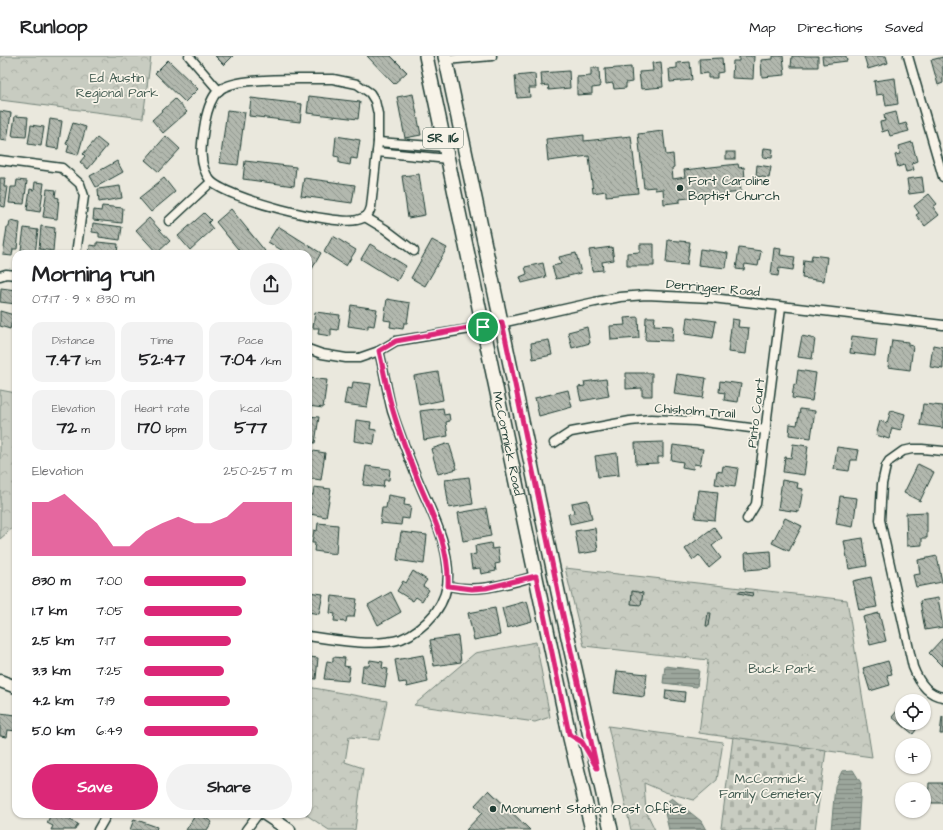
<!DOCTYPE html>
<html lang="en">
<head>
<meta charset="utf-8">
<style>
	:root { --surface:#fff; --page:#f2f2f2; --text:#202124; --muted:#757577; --line:#e0e0e0; --accent:#db2777 }
	body { margin:0; font-family:"Architects Daughter",sans-serif; background:var(--page); color:var(--text); height:100vh; display:flex; flex-direction:column; font-size:15px; white-space:nowrap }
	* { box-sizing:border-box; margin:0 }
	p { font-size:13px; color:var(--muted) }
	.icon { flex:none; width:22px; height:22px; fill:none; stroke:currentColor; stroke-width:2; stroke-linecap:round; stroke-linejoin:round }
	.map { position:relative; flex:1; overflow:hidden }
	.drawer { position:absolute; left:12px; top:194px; width:300px; height:568px; display:flex; flex-direction:column; background:var(--surface); border-radius:12px; box-shadow:0 1px 3px #0004 }
	.drawer>* { flex:none }
	.controls { position:absolute; left:895px; top:638px; display:grid; gap:8px }
	.controls a { display:grid; place-items:center; width:36px; height:36px; border-radius:50%; background:var(--surface); box-shadow:0 1px 3px #0004; font-size:20px }
	.pin { position:absolute; display:grid; place-items:center; width:34px; height:34px; color:#fff; margin:-17px; border:2px solid #fff; border-radius:50%; box-shadow:0 1px 4px #0007 }
	.round { display:grid; place-items:center; flex:none; width:42px; height:42px; border-radius:21px; background:var(--page) }
	.summary { display:flex; align-items:center; justify-content:space-between; height:68px; padding:0 20px }
	h1 { font-size:22px; font-weight:700; line-height:30px }
	.figures { display:grid; grid-template-columns:repeat(3,1fr); gap:6px; height:68px; padding:4px 20px }
	.figures div { display:grid; align-content:center; border-radius:10px; background:var(--page); text-align:center }
	.figures b { font-size:17px; font-weight:700 }
	.figures small { font-size:11px; font-weight:400 }
	.figures p { font-size:11px }
	.chart { height:112px; padding:8px 20px }
	.chart p { display:flex; justify-content:space-between }
	.chart svg { width:100%; height:72px; margin-top:4px; fill:var(--accent); opacity:.7 }
	.action { display:flex; gap:8px; margin-top:auto; padding:8px 20px }
	.action a { flex:1; height:46px; border-radius:24px; background:var(--accent); color:#fff; font-size:16px; font-weight:700; line-height:46px; text-align:center }
	.action a+a { background:var(--page); color:var(--text) }
	ul { padding:0 20px; list-style:none; font-size:13px }
	li { display:grid; grid-template-columns:64px 48px 1fr; align-items:center; height:30px }
	li i { height:10px; border-radius:5px; background:var(--accent) }
	header { display:flex; align-items:center; gap:24px; box-sizing:border-box; height:56px; padding:0 20px; background:var(--surface); border-bottom:1px solid var(--line) }
	header strong { font-size:19px }
	nav { display:flex; gap:22px; margin-inline-start:auto; font-size:14px }
	.map>svg:first-child { display:block }
</style>
</head>
<body>
<header>
<strong>Runloop</strong>
<nav><a>Map</a><a>Directions</a><a>Saved</a></nav>
</header>
<div class="map">
<svg width="943" height="774" viewBox="0 0 943 774">
	<defs>
		<pattern id="forest-crowns" width="20" height="18" patternUnits="userSpaceOnUse"><rect width="20" height="18" fill="#c8ccc1"/><path d="M2 6a3 3 0 1 1 6 0M12 15a3 3 0 1 1 6 0" fill="none" stroke="#abb0a6"/></pattern>
		<pattern id="cemetery-stones" width="16" height="16" patternUnits="userSpaceOnUse"><rect width="16" height="16" fill="#c8ccc1"/><path d="M2 7V4a2 2 0 0 1 4 0v3zM10 15v-3a2 2 0 0 1 4 0v3z" fill="#abb0a6"/></pattern>
		<pattern id="water-rules" width="6" height="5" patternUnits="userSpaceOnUse"><rect width="6" height="5" fill="#9ca69c"/><path d="M0 2.5h6" fill="none" stroke="#7f8880"/></pattern>
		<pattern id="building-back-hatch" width="6" height="6" patternUnits="userSpaceOnUse"><rect width="6" height="6" fill="#b2b8ae"/><path d="M-1 5l2 2M0 0l6 6M5-1l2 2" fill="none" stroke="#90978e"/></pattern>
	</defs>
	<rect width="100%" height="100%" fill="#eae8dd"/>
	<filter id="ink" filterUnits="userSpaceOnUse"><feTurbulence type="fractalNoise" baseFrequency=".025" numOctaves="2"/><feDisplacementMap in="SourceGraphic" scale="8" xChannelSelector="R" yChannelSelector="G"/><feConvolveMatrix kernelMatrix="1 2 1 2 8 2 1 2 1" color-interpolation-filters="sRGB"/></filter>
	<g filter="url(#ink)">
		<g fill="url(#forest-crowns)" stroke="#74847a">
			<path d="M0,0H151L143,62L0,44Z"/>
			<path d="M0,334L16,337V469L0,483Z"/>
			<path d="M565,512L847,544L872,701L699,677L708,604L584,590Z"/>
			<path d="M536,586L550,661L535,666L414,649L475,597Z"/>
			<path d="M308,631L387,645L379,684L349,681L345,706L363,712L355,774H329L305,758H308Z"/>
			<path d="M608,670L723,686L717,724L694,744L665,736L644,727L646,755L655,774H631Z"/>
		</g>
		<path fill="url(#cemetery-stones)" stroke="#74847a" d="M733,681L826,694L815,774H732L721,772Z"/>
		<g fill="url(#water-rules)" stroke="#6a7c72">
			<path d="M665,610L699,614L697,631L663,627Z"/>
			<path d="M853,714L861,727L858,774H831L835,730L842,715Z"/>
			<path d="M672,742L701,765L706,774H669L663,749Z"/>
		</g>
		<g fill="url(#building-back-hatch)" stroke="#1f3d34">
			<path d="M215,0H233L224,9Z"/>
			<path d="M367,0H391L407,16L394,28Z"/>
			<path d="M739,0H754L753,23L732,22L733,5H739Z"/>
			<path d="M773,0H783L785,19L762,21L761,4L773,3Z"/>
			<path d="M792,0H818V11H791Z"/>
			<path d="M822,0H846L847,5L823,8Z"/>
			<path d="M864,0H886L888,7L868,13Z"/>
			<path d="M943,1V27L938,29L931,4Z"/>
			<path d="M722,2L723,16L717,17V22H708V17L700,18L699,3Z"/>
			<path d="M168,4L198,33L185,46L155,17Z"/>
			<path d="M661,6L663,31L641,33L639,16L653,15L652,7Z"/>
			<path d="M690,6L692,24L670,26L669,13L677,12V7Z"/>
			<path d="M631,11L632,26L626,27V32L614,33L613,27L606,28L605,13Z"/>
			<path d="M591,12H599L600,31L592,32V38L577,39V21L591,20Z"/>
			<path d="M569,15L570,32L549,34L548,29L542,30L541,17Z"/>
			<path d="M535,18L536,32H529L530,41L517,42L515,20Z"/>
			<path d="M895,22L898,48L886,50L884,38L876,39L874,25Z"/>
			<path d="M413,38L421,79L405,82L397,41Z"/>
			<path d="M309,40L360,46L358,63L307,57Z"/>
			<path d="M251,42L302,48L300,66L249,60Z"/>
			<path d="M175,43L187,56L163,77L152,64Z"/>
			<path d="M227,54L245,56L238,109L220,107Z"/>
			<path d="M0,55L11,57L7,85L0,84Z"/>
			<path d="M896,56L899,69L906,67L909,75L890,80L888,74L882,76L880,66L885,65L884,59Z"/>
			<path d="M15,60L28,61L26,81L12,80Z"/>
			<path d="M50,63L62,65L58,93L46,91Z"/>
			<path d="M73,67L86,71L78,99L67,96L69,89L66,88Z"/>
			<path d="M31,69L44,71L41,90L28,88Z"/>
			<path d="M663,75L666,99L673,98L674,111L672,112L673,123L685,121L684,114L738,108L739,112L744,111L745,123L740,124L741,136L680,143V146L664,148L663,133L655,134V131L644,132L638,78Z"/>
			<path d="M584,79V85L631,80L638,137L606,140V135L593,137L589,100L548,105L546,83Z"/>
			<path d="M166,80L180,93L159,116L145,104Z"/>
			<path d="M336,80L360,84L357,103L351,102L350,109L339,107V101L334,100Z"/>
			<path d="M97,82L107,90L88,113L80,106L85,100L83,98Z"/>
			<path d="M912,86L917,105L912,107L914,114L906,116L904,109L898,111L895,99L900,98L899,90Z"/>
			<path d="M764,92L773,93L772,102L763,101Z"/>
			<rect x="726" y="96" width="9" height="7"/>
			<path d="M117,105L123,116L96,131L90,120Z"/>
			<path d="M245,105L296,111L294,130L243,123Z"/>
			<path d="M757,109L771,111L769,122L756,120Z"/>
			<path d="M419,118L425,159L408,162L402,120Z"/>
			<path d="M922,121L924,136L909,138L907,123Z"/>
			<path d="M0,122H5L4,131H8L5,151L0,150Z"/>
			<path d="M164,122L175,136L151,156L139,142Z"/>
			<path d="M304,122L355,129L352,147L301,140Z"/>
			<path d="M17,124L27,125L24,148L9,147L11,131H16Z"/>
			<path d="M35,126L44,127L40,156L27,154L30,133L34,134Z"/>
			<path d="M120,130L122,142L99,146L98,133Z"/>
			<path d="M47,133L56,134L55,141L59,142L57,163L43,161Z"/>
			<path d="M929,138L937,148L933,151L939,159L925,170L916,159L919,157L914,150Z"/>
			<path d="M102,150L123,152L122,167L93,164L94,154L101,155Z"/>
			<path d="M231,153L265,195L261,198H242L216,166Z"/>
			<path d="M204,157L211,164L208,167L213,173L190,194L178,180Z"/>
			<path d="M149,162L170,185L157,197L136,174Z"/>
			<path d="M10,165L20,167L17,193H13L12,200L3,199L7,171H9Z"/>
			<path d="M93,167L122,171L120,184L99,181V177L92,176Z"/>
			<path d="M41,170L55,172L53,195L39,193Z"/>
			<path d="M278,170L321,197L312,213L308,210V198H288L268,186Z"/>
			<path d="M24,172L38,174L35,198H25L26,194H21Z"/>
			<path d="M333,180L356,194L346,210L324,196Z"/>
			<path d="M432,184L447,192L425,230L411,222Z"/>
			<path d="M668,184L690,186L687,209L666,207Z"/>
			<path d="M97,186L118,188L117,198H89L90,189L97,190Z"/>
			<path d="M370,188L406,210L397,225L361,203Z"/>
			<path d="M640,188H654V210H627V197L640,196Z"/>
			<path d="M612,191L614,204L602,206L603,214L592,215L589,194Z"/>
			<path d="M739,192L761,195L758,210L745,208L744,214L736,213Z"/>
			<path d="M774,192L781,193L780,199L795,201L793,214L779,212L778,220L771,219Z"/>
			<path d="M700,193L728,197L726,212L698,209Z"/>
			<path d="M576,197L581,217L556,223L552,210L561,208L559,201Z"/>
			<path d="M812,199L827,201L824,225L802,222L804,204L811,205Z"/>
			<path d="M543,207L546,221L522,227L520,221L527,218L525,211Z"/>
			<path d="M1,232L16,234V248L0,246Z"/>
			<path d="M387,243L410,247L407,267H404L403,273L390,271L391,265L384,264Z"/>
			<path d="M351,249L377,253L374,270L368,269V273L348,270Z"/>
			<path d="M0,255L14,259L10,273L0,270Z"/>
			<path d="M315,256L340,259L338,274L331,273V280L318,278L319,272H313Z"/>
			<path d="M638,261L639,282L611,284L610,270L625,269L624,262Z"/>
			<path d="M646,261H655L654,269L673,270L672,285L645,284Z"/>
			<path d="M687,261L716,265L713,282L685,278Z"/>
			<path d="M732,263L739,264L738,271L749,272L746,298L728,296Z"/>
			<path d="M587,271L590,287L572,292L568,276Z"/>
			<path d="M802,280L815,283L812,303L798,301Z"/>
			<path d="M852,280L877,283L875,300L850,297Z"/>
			<path d="M549,284L552,299L533,303L531,287Z"/>
			<path d="M892,284L908,286V289L913,290L910,314L888,311Z"/>
			<path d="M933,289L943,291V313L930,311Z"/>
			<path d="M798,314L816,317L812,345L792,342L794,328L796,329Z"/>
			<path d="M438,316L443,344L419,349L414,320Z"/>
			<path d="M626,317H652V340H642V332L626,333Z"/>
			<path d="M677,318L706,322L703,342L674,338Z"/>
			<path d="M308,322L327,324L323,352L308,350Z"/>
			<path d="M606,323L609,340L581,345L578,331L585,330L584,326Z"/>
			<path d="M720,325L741,328L738,346L724,344L725,337L719,336Z"/>
			<path d="M353,326L371,328L367,351L344,348L347,332L352,333Z"/>
			<path d="M568,334L572,351L539,360L535,342Z"/>
			<path d="M923,348L943,350V372L920,369Z"/>
			<path d="M443,352L444,359L449,358L450,365L446,366L448,380L424,384L420,355Z"/>
			<path d="M800,353L815,355L811,382L789,379L790,368L797,369Z"/>
			<path d="M891,354L905,358L901,374L892,372L889,383L876,379L880,365L887,367Z"/>
			<path d="M308,360L319,361L315,387L308,386Z"/>
			<path d="M356,364L371,366L370,373L376,374L374,388L354,385Z"/>
			<path d="M663,386V401H658V407L636,408L635,387Z"/>
			<path d="M449,387L457,413L438,418L431,393Z"/>
			<path d="M793,388L808,390L804,419L783,416L785,401L791,402Z"/>
			<path d="M673,389L703,393L700,409L694,408L693,413L682,411L683,406L671,404Z"/>
			<path d="M837,391L859,394L857,404H851L849,415L834,413Z"/>
			<path d="M308,394L325,397L321,424L308,422Z"/>
			<path d="M617,397L619,419L598,421L595,400Z"/>
			<path d="M918,408L934,416L920,445L904,437Z"/>
			<path d="M366,410L390,413L389,424H384L383,431L363,429Z"/>
			<path d="M723,410L738,412L735,431L715,428L717,415L722,416Z"/>
			<path d="M469,421L473,448L449,452L445,424Z"/>
			<path d="M782,424L798,427L797,432L803,433L799,456L778,453Z"/>
			<path d="M314,431L331,433L326,461L310,458L311,451L308,450V438L313,439Z"/>
			<path d="M699,434L718,436L715,464L695,462Z"/>
			<path d="M388,439L405,442L404,449L411,450L409,463L402,462L401,469L380,467L382,452H386Z"/>
			<path d="M840,440L857,442L853,471L836,468Z"/>
			<path d="M588,444L592,463L570,468L568,458L574,457L572,447Z"/>
			<path d="M486,452L491,480L463,485L458,457Z"/>
			<path d="M927,456V482H922V489L907,490L906,457Z"/>
			<path d="M785,462L802,470L789,495L772,487Z"/>
			<path d="M318,467L338,469L336,498L314,495L315,487H312L314,474L317,475Z"/>
			<path d="M714,471L722,482L712,490L721,502L709,512L699,499L693,504L685,493Z"/>
			<path d="M595,472L598,495L579,498L575,475Z"/>
			<path d="M401,476L427,479L424,508L397,504Z"/>
			<path d="M863,482L867,510L849,513L844,485Z"/>
			<path d="M491,487L492,493L498,492L500,507L495,508L496,515L481,518L480,512L472,513L470,499L476,498L475,490Z"/>
			<path d="M771,495L772,512L746,514L745,497Z"/>
			<path d="M937,500L942,526L916,531L913,519L920,518L918,504Z"/>
			<path d="M413,515L427,524L423,530L429,534L422,545L416,541L413,545L397,535L403,525L406,527Z"/>
			<path d="M871,521L877,551L859,554L853,525Z"/>
			<path d="M632,535L643,537L641,549L631,548Z"/>
			<path d="M739,535L753,537L752,540L739,537Z"/>
			<path d="M308,536L323,538L319,558L308,556Z"/>
			<path d="M391,536L401,556L378,569L368,549Z"/>
			<path d="M332,540L357,543L354,561H347L346,566L334,565L335,558L330,557Z"/>
			<path d="M938,542L943,571L925,574L920,545Z"/>
			<path d="M527,545L532,565L507,572L502,552Z"/>
			<path d="M495,552L500,579L474,584L468,557Z"/>
			<path d="M708,557H711L709,570H706Z"/>
			<path d="M879,557L886,585L870,589L863,561Z"/>
			<path d="M458,580L461,606L434,610L430,584Z"/>
			<path d="M942,583H943V611L929,597Z"/>
			<path d="M308,598H310V601L318,602L316,623L308,622Z"/>
			<path d="M423,599L428,626L407,631L406,626L399,627L395,604Z"/>
			<path d="M333,601L345,602L344,610L350,611L348,625L324,623L327,605L333,606Z"/>
			<path d="M370,604L383,606L382,612L388,613L385,631L361,627L363,610H369Z"/>
			<path d="M888,605L892,618L887,619L890,629L870,635L863,612Z"/>
			<path d="M617,615L647,618L644,641L614,637Z"/>
			<path d="M666,634L685,636L684,646L665,643Z"/>
			<path d="M902,649V667H921L913,678L892,661Z"/>
			<path d="M0,657L16,659V675L8,674L7,681L0,680Z"/>
			<path d="M942,661H943V678H940Z"/>
			<path d="M929,727H943V747H928Z"/>
			<path d="M489,734L530,774H466L482,757L475,749Z"/>
			<path d="M51,758H58L78,768L75,774H51L53,770L47,767Z"/>
			<path d="M196,758H199L212,766L207,774H186Z"/>
			<path d="M134,763L157,771L156,774H130Z"/>
		</g>
		<g fill="none" stroke-linecap="round" stroke-linejoin="round">
			<g stroke="#1f3d34" stroke-width="11">
				<g id="street">
					<path d="M189,0L219,35"/>
					<path d="M908,0L943,121"/>
					<path d="M443,2L446,4L492,0"/>
					<path d="M298,23H333L357,28L370,37L375,45L378,58V86L371,151C369,159 366,162 357,164C335,170 224,142 210,124C197,107 202,85 205,66C207,56 210,43 218,35C233,22 279,24 298,23Z"/>
					<path d="M378,86L445,91"/>
					<path d="M377,96L448,103"/>
					<path d="M0,104L62,112L80,128L84,140L76,198"/>
					<path d="M365,161L385,173L414,195"/>
					<path d="M169,165L211,126"/>
					<path d="M0,220L6,218L16,219"/>
					<path d="M308,293L322,298L346,302H359L379,295L396,285L483,271L595,246L620,241L646,239L712,242L943,269"/>
					<path d="M554,387L571,376L630,365L651,363L696,365L766,374"/>
					<path d="M943,395L922,393H912L903,395L889,405L886,410L882,428L880,464L913,611C918,624 927,639 943,641"/>
					<path d="M747,463L756,448L781,251"/>
					<path d="M448,530C480,537 505,528 536,520"/>
					<path d="M308,580C334,584 376,591 401,583C414,578 426,568 435,557C446,542 450,524 447,506C444,477 426,445 415,417C407,397 399,376 392,355C387,335 384,315 379,295"/>
					<path d="M98,774L106,760"/>
					<path d="M246,774L258,758"/>
				</g>
			</g>
			<g stroke="#1f3d34" stroke-width="15">
				<g id="secondary">
					<path d="M0,625L16,631"/>
					<path d="M265,758L289,774"/>
				</g>
			</g>
			<g stroke="#1f3d34" stroke-width="16">
				<g id="primary">
					<path id="s1" d="M426,0L569,678L592,774"/>
					<path d="M445,0L561,550L611,774"/>
				</g>
			</g>
			<use href="#street" stroke="#f7f3e8" stroke-width="8"/>
			<use href="#secondary" stroke="#f7f3e8" stroke-width="12"/>
			<use href="#primary" stroke="#f7f3e8" stroke-width="13"/>
		</g>
	</g>
	<g fill="none" stroke-linecap="round" stroke-linejoin="round" filter="url(#ink)">
		<g stroke="#fff" stroke-width="8">
			<path id="route" d="M502,266L561,550L597,712L582,686L569,678L536,520L486,532L472,533L448,530C450,493 433,460 419,427C410,404 400,379 393,355C387,336 384,315 379,295L396,285Z"/>
		</g>
		<use href="#route" stroke="#db2777" stroke-width="5"/>
	</g>
	<g fill="#1f3d34" stroke="#f7f3e8" stroke-width="1.5">
		<circle cx="680" cy="132" r="4"/>
		<circle cx="493" cy="753" r="4"/>
	</g>
	<g text-anchor="middle" dominant-baseline="central" stroke-width="3.5" stroke-linejoin="round" paint-order="stroke">
		<rect fill="#f7f3e8" stroke="#60746a" stroke-width="1" x="423" y="72" width="40" height="20" rx="3"/>
		<g font-size="12" font-weight="bold" fill="#1f3d34">
			<text x="443" y="82">SR 116</text>
		</g>
		<g font-size="13" fill="#415a50" stroke="#f7f3e8">
			<text x="117" y="22">Ed Austin<tspan x="117" dy="15">Regional Park</tspan></text>
			<text x="782" y="613">Buck Park</text>
			<text x="770" y="723">McCormick<tspan x="770" dy="15">Family Cemetery</tspan></text>
		</g>
		<g font-size="13" fill="#1f3d34" stroke="#f7f3e8" text-anchor="start">
			<text x="688" y="125">Fort Caroline<tspan x="688" dy="15">Baptist Church</tspan></text>
			<text x="501" y="753">Monument Station Post Office</text>
		</g>
		<g font-size="13" fill="#1f3d34" stroke="#f7f3e8">
			<text transform="translate(713 232) rotate(5)">Derringer Road</text>
			<text transform="translate(695 355) rotate(4)">Chisholm Trail</text>
			<text transform="translate(756 357) rotate(-83)">Pinto Court</text>
			<text stroke="none"><textPath href="#s1" startOffset="396">McCormick Road</textPath></text>
		</g>
	</g>
</svg>
<div class="controls">
<a><svg class="icon" aria-label="locate" viewBox="0 0 24 24"><circle cx="12" cy="12" r="6"/><path d="M12 2v4M12 18v4M2 12h4M18 12h4"/></svg></a>
<a>+</a>
<a>−</a>
</div>
<div class="pin" style="left:483px;top:271px;background:#1e9e55"><svg class="icon" aria-label="arrive" viewBox="0 0 24 24"><path d="M6 21V4h12l-3 4 3 4H6"/></svg></div>
<section class="drawer">
<div class="summary"><div><h1>Morning run</h1><p>07:17 · 9 × 830 m</p></div><a class="round"><svg class="icon" aria-label="share" viewBox="0 0 24 24"><path d="M12 15V3M7 8l5-5 5 5M5 13v7h14v-7"/></svg></a></div>
<div class="figures">
<div><p>Distance</p><b>7.47<small> km</small></b></div>
<div><p>Time</p><b>52:47</b></div>
<div><p>Pace</p><b>7:04<small> /km</small></b></div>
</div>
<div class="figures">
<div><p>Elevation</p><b>72<small> m</small></b></div>
<div><p>Heart rate</p><b>170<small> bpm</small></b></div>
<div><p>kcal</p><b>577</b></div>
</div>
<div class="chart"><p><span>Elevation</span>250–257 m</p>
<svg viewBox="0 0 160 44" preserveAspectRatio="none"><path d="M0 44V11L10 11L20 6L30 15L40 24L50 38L60 38L70 29L80 24L90 20L100 24L110 24L120 20L130 11L140 11L150 11L160 11V44z"/></svg>
</div>
<ul>
<li><b>830 m</b>7:00<i style="width:69%"></i></li>
<li><b>1.7 km</b>7:05<i style="width:66%"></i></li>
<li><b>2.5 km</b>7:17<i style="width:59%"></i></li>
<li><b>3.3 km</b>7:25<i style="width:54%"></i></li>
<li><b>4.2 km</b>7:19<i style="width:58%"></i></li>
<li><b>5.0 km</b>6:49<i style="width:77%"></i></li>
</ul>
<div class="action"><a>Save</a><a>Share</a></div>
</section>
</div>
</body>
</html>
